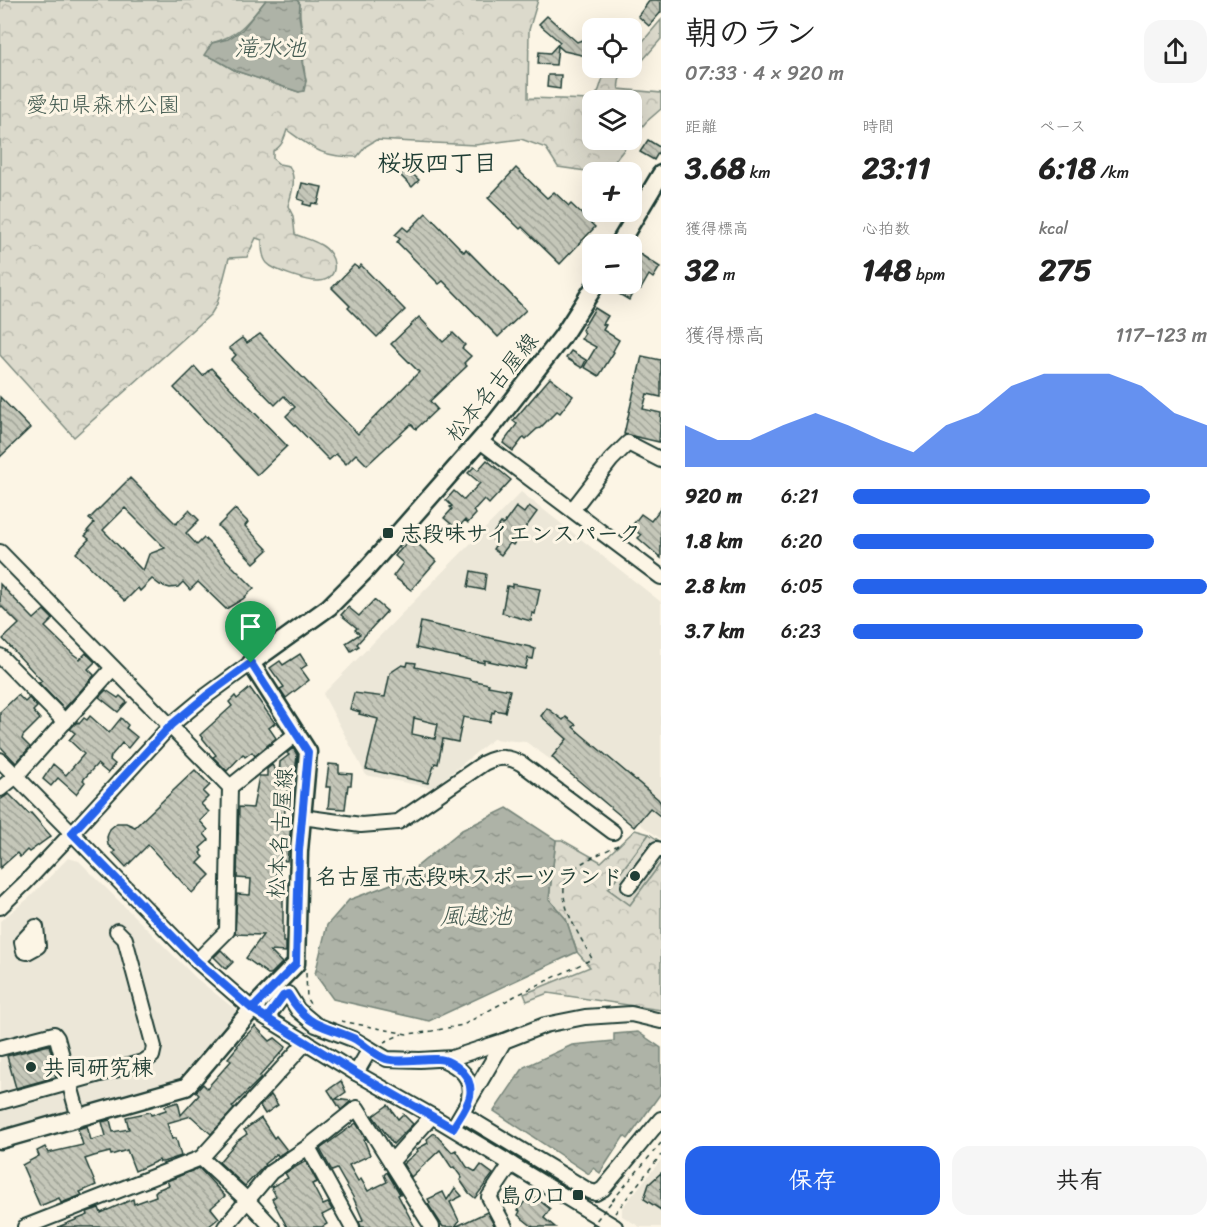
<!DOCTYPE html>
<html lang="ja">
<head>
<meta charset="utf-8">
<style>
	:root { --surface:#fff; --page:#f6f6f6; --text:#222; --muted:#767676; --accent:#2563eb }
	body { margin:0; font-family:Sriracha,"Klee One",sans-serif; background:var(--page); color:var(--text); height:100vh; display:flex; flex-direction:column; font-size:22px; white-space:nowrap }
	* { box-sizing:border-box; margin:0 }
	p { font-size:20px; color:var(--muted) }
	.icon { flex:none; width:33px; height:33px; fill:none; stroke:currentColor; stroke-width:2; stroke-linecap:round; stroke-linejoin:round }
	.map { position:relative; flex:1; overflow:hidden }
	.details { display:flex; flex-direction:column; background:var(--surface); width:570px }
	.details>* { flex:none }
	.tools { position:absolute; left:582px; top:18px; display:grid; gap:12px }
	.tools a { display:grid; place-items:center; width:60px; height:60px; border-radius:12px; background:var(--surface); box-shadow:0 6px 24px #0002; font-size:30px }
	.pin { position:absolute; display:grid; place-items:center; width:51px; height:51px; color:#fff; margin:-62px -26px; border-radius:50% 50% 50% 0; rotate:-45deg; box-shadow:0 0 6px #0007 }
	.pin .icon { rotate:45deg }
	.round { display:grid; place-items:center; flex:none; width:63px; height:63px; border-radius:18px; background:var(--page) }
	.overview { display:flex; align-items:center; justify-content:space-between; height:102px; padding:0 24px }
	h1 { font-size:33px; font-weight:700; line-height:45px }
	.stats { display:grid; grid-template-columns:repeat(3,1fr); gap:9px; height:102px; padding:6px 24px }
	.stats div { display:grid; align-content:center }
	.stats b { font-size:30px; font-weight:700 }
	.stats small { font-size:16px; font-weight:400 }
	.stats p { font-size:16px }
	.chart { height:168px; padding:12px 24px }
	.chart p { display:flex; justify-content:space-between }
	.chart svg { width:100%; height:108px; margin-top:6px; fill:var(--accent); opacity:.7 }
	.action { display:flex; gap:12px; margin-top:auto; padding:12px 24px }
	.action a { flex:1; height:69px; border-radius:18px; background:var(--accent); color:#fff; font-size:24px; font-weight:700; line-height:69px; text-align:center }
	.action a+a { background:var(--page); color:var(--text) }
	ul { padding:0 24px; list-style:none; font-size:20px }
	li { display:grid; grid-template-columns:96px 72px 1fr; align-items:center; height:45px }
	li i { height:15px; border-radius:8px; background:var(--accent) }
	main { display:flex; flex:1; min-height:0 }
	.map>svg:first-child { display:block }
</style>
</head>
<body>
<main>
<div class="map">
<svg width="661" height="1227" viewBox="0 0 661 1227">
	<defs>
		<pattern id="forest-crowns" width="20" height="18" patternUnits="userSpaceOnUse" patternTransform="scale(1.5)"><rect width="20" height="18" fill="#dcdacc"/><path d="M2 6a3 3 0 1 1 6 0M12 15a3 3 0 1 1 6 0" fill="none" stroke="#bcbcb0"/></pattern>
		<pattern id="water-ripples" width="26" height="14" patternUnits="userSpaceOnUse" patternTransform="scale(1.5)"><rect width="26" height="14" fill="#aeb3a7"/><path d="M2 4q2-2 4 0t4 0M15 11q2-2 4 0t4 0" fill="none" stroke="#8d9389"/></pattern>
		<pattern id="building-back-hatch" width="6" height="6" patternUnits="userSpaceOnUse" patternTransform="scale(1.5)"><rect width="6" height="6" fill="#c5c7b9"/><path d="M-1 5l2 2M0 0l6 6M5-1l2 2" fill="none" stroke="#9fa397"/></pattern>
	</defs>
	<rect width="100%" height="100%" fill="#fcf5e5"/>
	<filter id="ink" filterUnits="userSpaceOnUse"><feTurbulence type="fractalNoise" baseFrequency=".0167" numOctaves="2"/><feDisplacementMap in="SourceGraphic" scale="12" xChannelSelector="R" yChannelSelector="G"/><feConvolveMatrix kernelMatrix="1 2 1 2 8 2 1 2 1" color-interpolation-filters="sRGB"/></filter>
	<g filter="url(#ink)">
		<g fill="#ece7d8">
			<path d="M521,492L661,602V839L526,742L493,739L433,788L366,775L323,694Z"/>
			<path d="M68,858L79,861L196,978L237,1011L238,1017L184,1080L0,1134V921L29,898Z"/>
			<path d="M661,1160V1227H640L622,1216V1208Z"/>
		</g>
		<path fill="#dcdacc" stroke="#7e8c80" stroke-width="1.5" d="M649,834L661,842V863L630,905L608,889Z"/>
		<g fill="url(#forest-crowns)" stroke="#7e8c80" stroke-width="1.5" fill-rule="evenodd">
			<path d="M0,0H266C248,22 240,35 212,43L215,59L236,71L299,92L306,81C302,63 304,50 302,33C301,22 299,14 300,4L297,0H538L529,30L528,98L593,100L599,90L606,68H629C622,72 617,81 619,89L661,93V109L646,122L606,172H593L558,167L546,148L521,139L475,145L376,140L366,146L357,157C322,157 315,150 287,130C284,139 282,147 273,151V159L279,164L289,166C297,179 292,192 288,206L293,216L295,234C303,238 313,240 321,245C336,253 342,279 319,281C309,282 274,271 267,263C262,257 262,248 262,240L256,238L247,257L229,258L217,304L211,314L74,437L0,355ZM592,100H632V140H592Z"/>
			<path d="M661,20V39L643,60L632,66V54Z"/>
			<path d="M635,830L649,834L608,889L630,905L661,863V1010L548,993L527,1001L524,994L590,967L577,952L566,919L549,899L556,840H562L601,862Z"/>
		</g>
		<g fill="url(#water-ripples)" stroke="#758479" stroke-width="1.5">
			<path d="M266,0H297L300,4L299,16L302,33V62L306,81L304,91L299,92L236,71L215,59L204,55L212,43L228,39L242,30Z"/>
			<path d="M507,808L556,840L549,899L566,919L577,952L429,1021L333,999L315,974L327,925L349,900L399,881L462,830Z"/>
			<path d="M638,1032L661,1048V1093L628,1139L624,1136L600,1173L593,1168L589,1174L494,1111L524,1067L572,1045L614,1041V1034Z"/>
		</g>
		<g fill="url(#building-back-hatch)" stroke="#1f3d34" stroke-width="1.5" fill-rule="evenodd">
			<path d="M650,0H661V12L649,26L638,16Z"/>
			<path d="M547,16L577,42L592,36V53L586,56L564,51L558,46L556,65L538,64L539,52L550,53L560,42L539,24Z"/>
			<path d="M548,75H561L560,89L547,87Z"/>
			<path d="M648,140L661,148L654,160L640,152Z"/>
			<path d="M406,168L419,180L412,187L400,175Z"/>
			<path d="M516,168L547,198L554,192L569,206L571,204L595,227L560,264L522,227L520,229L488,198Z"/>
			<path d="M302,183L322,187L318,204L312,203L311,206L303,204L304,201L298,199Z"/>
			<path d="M426,213L464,252L466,249L526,310L498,337L443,281L439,284L397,242L400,239L395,235L403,227L408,231Z"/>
			<path d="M632,249L660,267L653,278L649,275L641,289L632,283Z"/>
			<path d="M354,265L358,268L361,265L405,310L377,337L348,308L350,306L332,288Z"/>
			<path d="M618,284L633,292L629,300L614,291Z"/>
			<path d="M595,308L608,316L603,324L606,325L603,330L619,340L613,351L614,352L599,376L584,367L596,347L581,339L585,333L582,330Z"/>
			<path d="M419,317L443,342L453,333L465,345L462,348L471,356L464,363L467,366L430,401L437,409L416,429L411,424L367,465L356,454L346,464L336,454L329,460L286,416L295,407L284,396L275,405L231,360L236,355L229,348L235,343L242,338L247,343L260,334L358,434L419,372L391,344Z"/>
			<path d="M571,351L586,360L582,368L566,358Z"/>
			<path d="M642,356L661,360V397L647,394L643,409L661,413L659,442L624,434Z"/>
			<path d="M195,367L203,376L211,368L287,446L257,475L174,388Z"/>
			<path d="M550,378L573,396L560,413L557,411L540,428L537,429L526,439L524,437L513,451L503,443L517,424L513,421Z"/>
			<path d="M0,397L30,428L0,457Z"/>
			<path d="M487,460L511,480L489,504L484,499L473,511L476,514L468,523L465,520L457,529L444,518L452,509L450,507L452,506L446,500L454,491L464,500L480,483L468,473L474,467L478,470Z"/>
			<path d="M130,478L176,524L189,510L199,520L186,533L197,545L204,538L254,588L243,599L226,609L198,582L190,590L183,582L178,587L170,588L160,585L152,579L140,591L138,588L125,601L76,553L89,539L85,536L89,532L87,531L94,523L89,519ZM125,508L165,548L149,554L143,571L103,530Z"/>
			<path d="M529,506L537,512L513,545L510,543L501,555L493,549L497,543L493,540L498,534L494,532L501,523L503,525L516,507L524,513Z"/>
			<path d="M661,508V558L638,538L641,535L631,527L641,514L651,521Z"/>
			<path d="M235,509L248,522L245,526L268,550L254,563L218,526Z"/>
			<path d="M408,541L412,544L414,543L419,545L436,561L411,590L393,576L403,563L395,556Z"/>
			<path d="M471,571L486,574L484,590L468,587Z"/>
			<path d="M0,584L34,619L44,610L53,619L45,627L73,654L80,659L86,653L95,662L88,669L94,675L93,677L64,709L39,683L42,681L3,639L19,624L0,605Z"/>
			<path d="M512,584L540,589L535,614L532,613L531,621L502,613L507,586L512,587Z"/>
			<path d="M374,600L387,611L357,644L359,646L351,651L346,643L360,634L355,630L357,628L341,615L348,607L359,616Z"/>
			<path d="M421,622L530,647L535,649L533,659L528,658L525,669L484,660V663L416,648Z"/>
			<path d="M300,654L307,665L301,669L309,680L286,698L280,689L284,687L270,668L280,661L283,665Z"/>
			<path d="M408,662L416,663L415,667L470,679V680L489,684L488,686L510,690L505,712L495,710L494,713L492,712L490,722L463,717L458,742L443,739L438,764L435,763L428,783L366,769L378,719L359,714L360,712L350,709L354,693L385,697L390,673L402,665L407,666ZM414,718L438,724L435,739L412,734Z"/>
			<path d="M250,688L275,723L269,728L276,738L255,756L252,752L245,757L243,754L227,771L213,757L216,755L200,735L232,706L229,702L235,696L237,699Z"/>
			<path d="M106,690L118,698L120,696L127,702L118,712L99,697Z"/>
			<path d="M18,695L25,702L29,698L37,707L33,711L40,719L23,736L22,739L30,747L16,763L0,746V712Z"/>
			<path d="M547,708L563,720L566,717L576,725L573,727L582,735L658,799L661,803V817L650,808L634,827L561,766L552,757L567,739L541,716Z"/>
			<path d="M90,716L109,733L121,718L128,725L126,728L137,737L128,748L122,743L111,756L110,760L115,764L108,773L97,764L83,780L85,782L76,794L58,778L51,786L43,779L53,764L66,775L84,754L69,740L75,733L70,729L77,722L79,724L84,718L87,720Z"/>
			<path d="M293,748L297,755L295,775L292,774L290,789H288L283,824L291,825L287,861L276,860L275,880L283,881V942H286V952L270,951L282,963L271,974H268L246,958L263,935L235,934L237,894L250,895L251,879L237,878L239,807L253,808L259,776H267V769L272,765L279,774L280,762L289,755L287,753Z"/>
			<path d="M329,764L339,765V773L352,774L351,785H348L345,809L328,808L330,787H326Z"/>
			<path d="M195,770L210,785L203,792L208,797L201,804L209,812L200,821L208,830L204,834L209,840L200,848L202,851L200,853L204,857L198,863L210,875L192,893L148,845L126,867L113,853L115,851L108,845L107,837L110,829L117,823H126L135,827Z"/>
			<path d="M9,794L29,814L31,813L51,836L29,852L27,850L20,857L17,853L0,868V800Z"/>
			<path d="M221,950L233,962L226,969L214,957Z"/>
			<path d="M255,1026L270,1041L275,1038L286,1047L259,1077L261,1078L232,1107L234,1109L211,1134L191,1116L167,1123L172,1139L176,1138L181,1156L163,1162H160L159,1160L135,1171L127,1150L111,1155L110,1152L94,1156L85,1159L96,1185L80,1192L82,1195L61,1203L59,1198L40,1206L22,1165L39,1156L37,1151L45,1147L48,1153L83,1145L78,1129L87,1126L91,1140L106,1136L102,1122L110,1120L113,1132L129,1129L126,1117L150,1112L151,1115L166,1110L165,1106L178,1102L181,1115L199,1095L196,1092L203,1084L207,1088L231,1061L228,1058L238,1046L237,1045Z"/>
			<path d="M49,1045L52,1054L49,1055L56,1077L16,1088L7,1056Z"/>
			<path d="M341,1081L346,1092L336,1099L351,1101L341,1110L328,1090Z"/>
			<path d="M271,1095L278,1105L265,1114L260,1106Z"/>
			<path d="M388,1105L398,1119L403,1114L413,1124L393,1144L373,1116Z"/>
			<path d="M261,1118L274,1138L276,1136L287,1150L278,1156L277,1154L264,1164L265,1165L245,1186L219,1162L237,1141L247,1134L244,1130Z"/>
			<path d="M356,1123L366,1139L364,1140L370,1155L349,1165L358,1181L361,1179L368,1191L387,1182L384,1175L387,1172L400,1194L398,1195L415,1227H361L359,1222L363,1220L353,1197L337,1169L332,1171L320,1149Z"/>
			<path d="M434,1133L452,1152L456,1150L467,1167L476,1172L481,1165L493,1174L475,1198L469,1193L460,1180L462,1178L454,1167L452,1168L440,1150L411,1177L403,1164L418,1151L417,1149L428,1143L427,1139Z"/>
			<path d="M306,1161L317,1182L312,1184L323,1205L328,1203L332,1210L322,1215L327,1224L322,1227H287L272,1199L276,1196L271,1187L288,1178L285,1173Z"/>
			<path d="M199,1168L225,1196L211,1208L219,1218L208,1227H58L88,1215L87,1212L99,1208L101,1213L133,1199L134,1204L156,1196L155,1192L157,1190L169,1185L167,1181Z"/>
			<path d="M661,1173V1210L644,1199L649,1184Z"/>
			<path d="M455,1188L462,1196L450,1202L459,1221L455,1227H443L428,1204L430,1203L428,1199L443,1192L447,1200Z"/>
			<path d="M531,1194L550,1209L544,1218L555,1227H533L518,1215L520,1211L518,1210Z"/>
			<path d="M487,1212L495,1227H455Z"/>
		</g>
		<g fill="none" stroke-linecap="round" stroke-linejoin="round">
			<g stroke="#1f3d34" stroke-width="18">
				<g id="minor">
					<path d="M480,441L661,577"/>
					<path d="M573,509L611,460L628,443L661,460"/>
					<path d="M0,552L230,787L227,931L197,961"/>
					<path d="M0,656L65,722"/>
					<path d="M251,663L206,696L171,725L72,833L197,961L252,1009L356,1073L432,1116L615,1227"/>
					<path d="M0,760L72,833L25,883L0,907"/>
					<path d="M230,787L296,734"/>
					<path d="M0,789L16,776L113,668"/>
					<path d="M302,817L361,825L398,822L484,763C499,756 508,756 522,764L613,832"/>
					<path d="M629,886L657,849L661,850"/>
					<path d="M36,927L38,946L27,952L24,951L22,942Z"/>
					<path d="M267,1018L283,996L288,994L298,1010L316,1025L355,1040L387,1059L420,1060L452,1058L504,1041"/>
					<path d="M0,1048L54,1034L57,1038L79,1118"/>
					<path d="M442,1059C460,1067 473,1077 469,1097"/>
					<path d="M356,1073L370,1049"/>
					<path d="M0,1102L143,1062L152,1056L154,1047L125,939L117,931"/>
					<path d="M462,1114L589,1191L596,1193L603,1189L661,1119"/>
					<path d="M453,1128L504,1041L545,1025L585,1017L631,1014L661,1021"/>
					<path d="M308,1147L352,1227"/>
					<path d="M201,1158L247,1200L272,1227"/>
					<path d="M391,1162L432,1116"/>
					<path d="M25,1227L201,1158L306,1042"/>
					<path d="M225,1227L271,1172L308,1147L357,1108L432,1227"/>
					<path d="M505,1227L489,1197L511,1164"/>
				</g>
			</g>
			<g stroke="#1f3d34" stroke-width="21">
				<g id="major">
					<path d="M619,244L661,174"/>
					<path d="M0,1140L186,1087L252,1009L296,964L299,851L308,752L251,663L329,607L365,571L496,422L562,337L596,284"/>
				</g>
			</g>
			<g stroke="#1f3d34" stroke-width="1.5" stroke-dasharray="4.5 4.5" stroke-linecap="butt">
				<path d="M306,973L307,999L310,1004"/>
				<path d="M341,1021L407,1034L427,1032L463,1025L515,996L592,959C581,936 548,893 573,870C583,860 605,852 618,845"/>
				<path d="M384,1042L402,1034"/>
				<path d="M612,1201L661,1143"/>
				<path d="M615,1213L661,1155"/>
			</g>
			<use href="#minor" stroke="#fcf5e5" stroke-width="14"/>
			<use href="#major" stroke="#fcf5e5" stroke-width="16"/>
			<path stroke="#1f3d34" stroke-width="1.5" stroke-dasharray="4.5 4.5" stroke-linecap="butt" d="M591,1227L612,1201"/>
		</g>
	</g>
	<g fill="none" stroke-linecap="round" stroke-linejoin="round" filter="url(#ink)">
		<g stroke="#fff" stroke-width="12">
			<path id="route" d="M251,663L206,696L171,725L72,833L197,961L252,1009L356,1073L453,1128C464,1109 481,1092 462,1071C456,1065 446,1059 437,1059C423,1058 400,1063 386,1059C375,1055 365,1045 355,1039C322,1024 309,1029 288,994L283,996L267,1018L252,1009L296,964L299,851L308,752L251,663"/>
		</g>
		<use href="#route" stroke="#2563eb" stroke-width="8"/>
	</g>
	<g fill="#1f3d34" stroke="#fcf5e5" stroke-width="2">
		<rect x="382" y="527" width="12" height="12" rx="3"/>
		<circle cx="635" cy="876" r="6"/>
		<circle cx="31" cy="1067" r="6"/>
		<rect x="572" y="1189" width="12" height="12" rx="3"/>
	</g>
	<g text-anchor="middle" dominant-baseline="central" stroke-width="6" stroke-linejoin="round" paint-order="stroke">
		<g font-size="22" fill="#455c52" stroke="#fcf5e5">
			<text x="103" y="104">愛知県森林公園</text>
		</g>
		<g font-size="22" fill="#1f3d34" stroke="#fcf5e5">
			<text transform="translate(492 387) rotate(-51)">松本名古屋線</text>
			<text transform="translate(280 833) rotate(-86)">松本名古屋線</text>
		</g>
		<g font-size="22" font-weight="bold" fill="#1f3d34" stroke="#fcf5e5" text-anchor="start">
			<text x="400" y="533">志段味サイエンスパーク</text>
			<text x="623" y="876" text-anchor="end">名古屋市志段味スポーツランド</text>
			<text x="43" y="1067">共同研究棟</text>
			<text x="566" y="1195" text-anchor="end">島の口</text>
		</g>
		<g font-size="24" font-style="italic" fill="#435a51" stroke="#fcf5e5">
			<text x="270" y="48">滝水池</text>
			<text x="476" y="916">風越池</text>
		</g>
		<g font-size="24" font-weight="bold" fill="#1f3d34" stroke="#fcf5e5">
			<text x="437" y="163">桜坂四丁目</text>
		</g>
	</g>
</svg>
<div class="tools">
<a><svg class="icon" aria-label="locate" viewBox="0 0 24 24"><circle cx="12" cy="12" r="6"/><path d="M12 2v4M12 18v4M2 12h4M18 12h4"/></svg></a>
<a><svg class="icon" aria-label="layers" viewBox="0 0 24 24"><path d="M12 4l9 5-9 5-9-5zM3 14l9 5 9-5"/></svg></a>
<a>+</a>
<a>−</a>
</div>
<div class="pin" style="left:251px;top:663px;background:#1e9e55"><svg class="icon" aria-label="arrive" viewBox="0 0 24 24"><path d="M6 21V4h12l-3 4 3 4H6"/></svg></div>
</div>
<section class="details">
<div class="overview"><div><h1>朝のラン</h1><p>07:33 · 4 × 920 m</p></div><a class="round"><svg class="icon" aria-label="share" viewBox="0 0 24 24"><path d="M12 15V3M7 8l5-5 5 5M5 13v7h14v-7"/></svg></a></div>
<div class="stats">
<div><p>距離</p><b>3.68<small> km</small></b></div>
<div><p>時間</p><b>23:11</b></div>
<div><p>ペース</p><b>6:18<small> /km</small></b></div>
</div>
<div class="stats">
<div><p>獲得標高</p><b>32<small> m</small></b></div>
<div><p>心拍数</p><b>148<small> bpm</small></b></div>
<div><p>kcal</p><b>275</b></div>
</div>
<div class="chart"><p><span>獲得標高</span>117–123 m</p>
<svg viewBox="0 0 160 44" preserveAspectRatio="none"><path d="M0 44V27L10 33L20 33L30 27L40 22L50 27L60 33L70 38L80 27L90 22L100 11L110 6L120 6L130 6L140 11L150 22L160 27V44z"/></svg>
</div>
<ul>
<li><b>920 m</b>6:21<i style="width:84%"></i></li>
<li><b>1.8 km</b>6:20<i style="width:85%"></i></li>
<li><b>2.8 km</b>6:05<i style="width:100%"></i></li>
<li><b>3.7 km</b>6:23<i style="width:82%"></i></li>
</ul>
<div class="action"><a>保存</a><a>共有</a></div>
</section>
</main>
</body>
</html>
